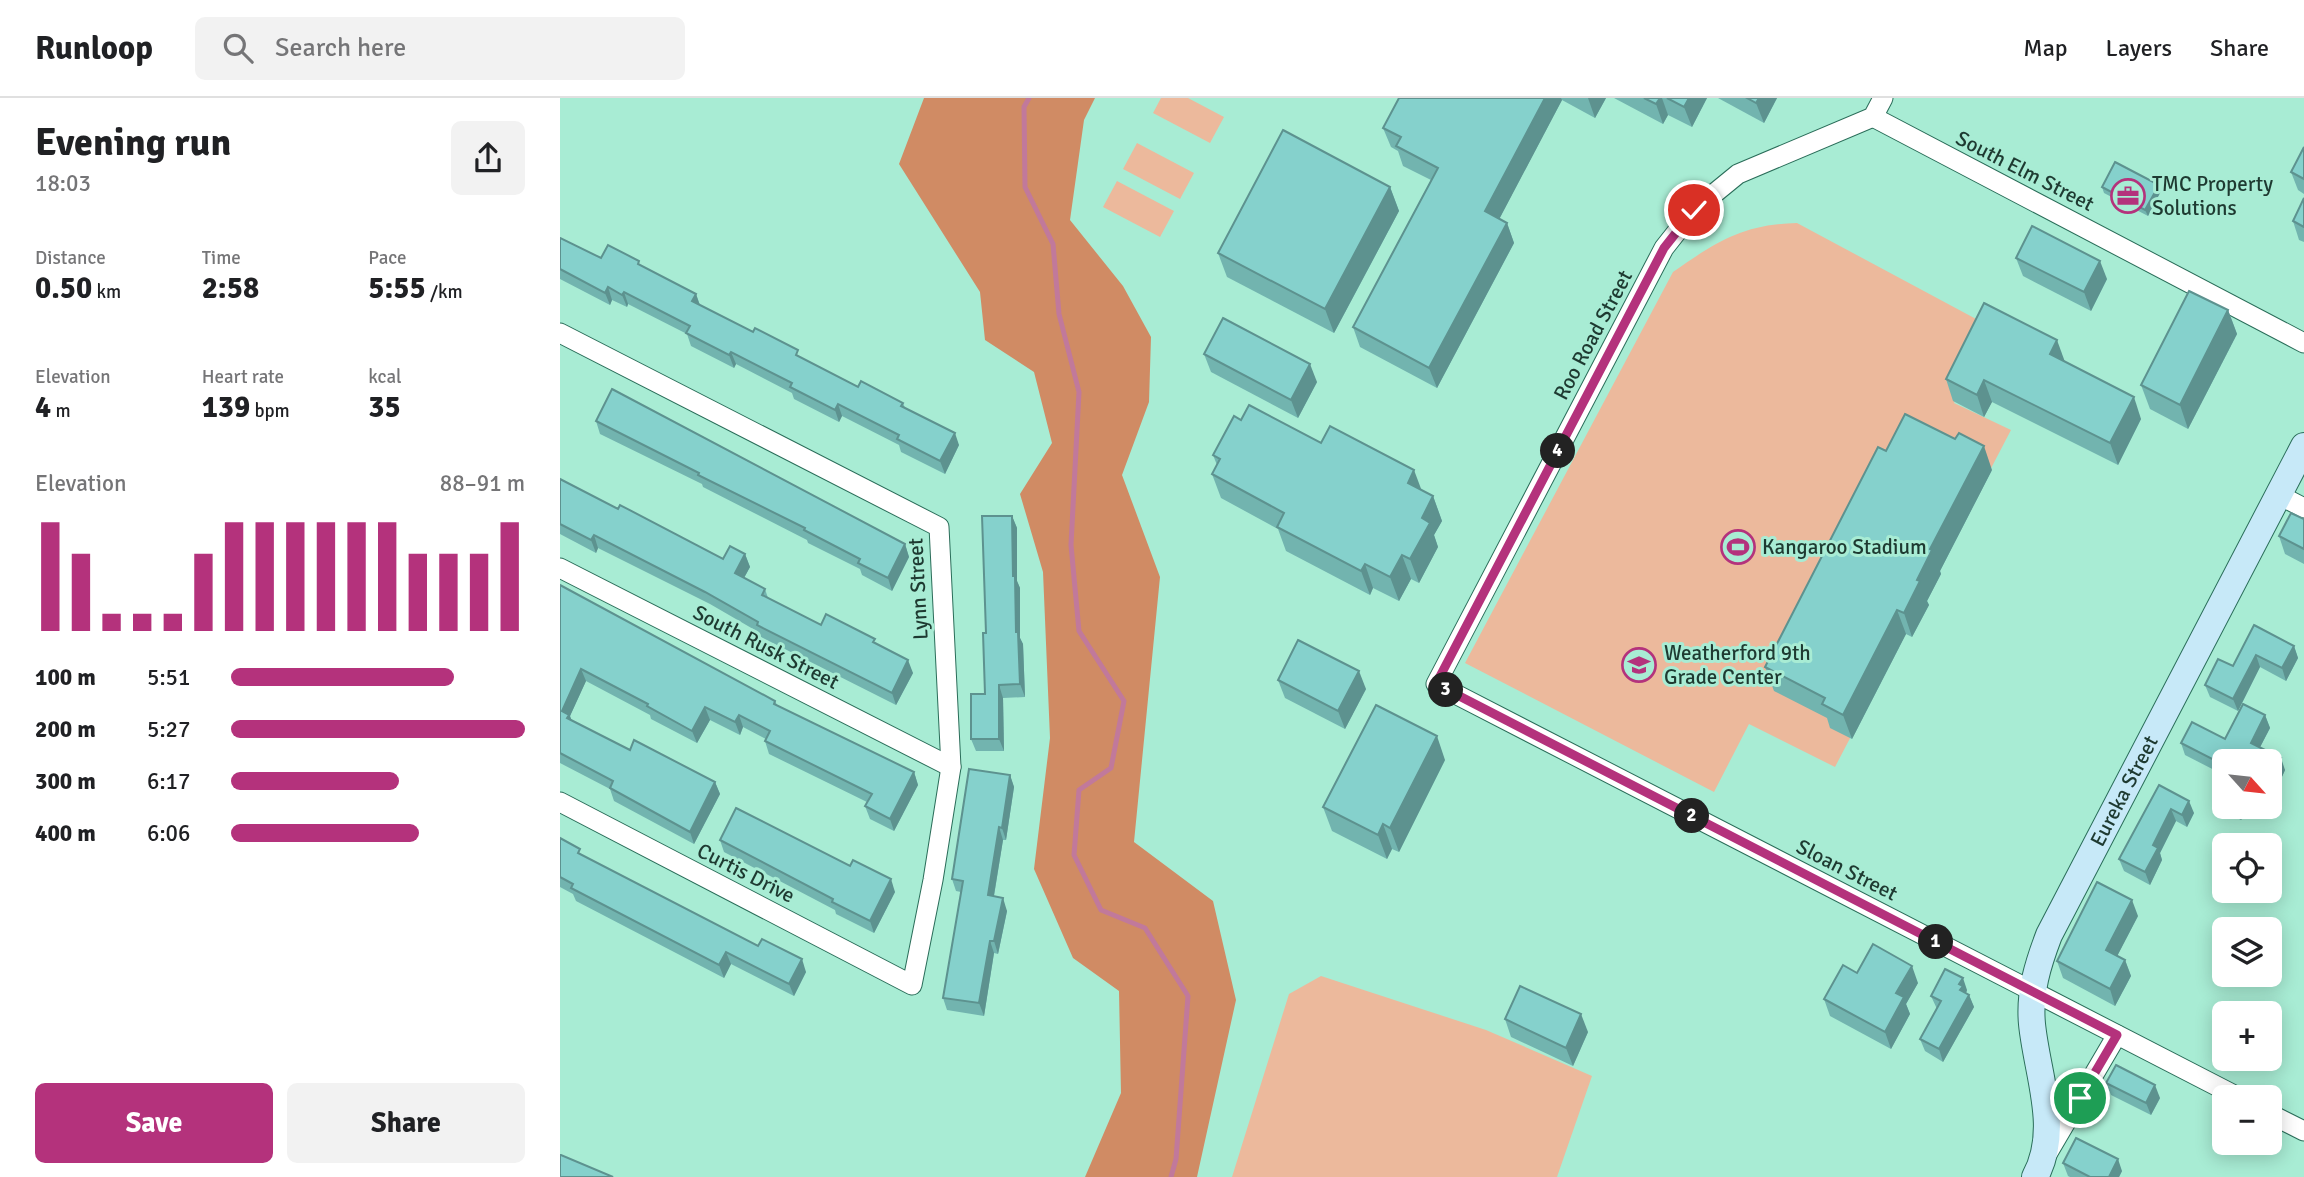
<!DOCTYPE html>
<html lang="en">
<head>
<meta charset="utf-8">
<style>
	:root { --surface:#fff; --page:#f2f2f2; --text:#202124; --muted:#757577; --line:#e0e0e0; --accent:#b4327c }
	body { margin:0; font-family:Signika,sans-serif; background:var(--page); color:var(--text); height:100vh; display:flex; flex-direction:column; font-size:26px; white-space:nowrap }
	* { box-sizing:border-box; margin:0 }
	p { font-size:23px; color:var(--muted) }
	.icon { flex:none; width:38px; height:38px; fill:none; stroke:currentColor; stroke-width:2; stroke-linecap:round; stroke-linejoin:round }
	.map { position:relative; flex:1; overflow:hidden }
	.drawer { display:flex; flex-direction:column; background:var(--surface); width:560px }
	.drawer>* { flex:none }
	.needle { width:46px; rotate:117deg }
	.tools { position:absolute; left:1652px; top:651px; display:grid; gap:14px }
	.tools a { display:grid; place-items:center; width:70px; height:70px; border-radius:10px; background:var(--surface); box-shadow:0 4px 18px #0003; font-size:35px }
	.pin { position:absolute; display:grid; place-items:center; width:60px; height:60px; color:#fff; margin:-30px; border:4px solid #fff; border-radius:50%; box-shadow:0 2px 7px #0007 }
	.km { position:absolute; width:35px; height:35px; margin:-18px; border-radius:50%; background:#222; color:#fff; font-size:19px; line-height:35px; text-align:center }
	.round { display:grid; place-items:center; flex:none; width:74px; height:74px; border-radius:10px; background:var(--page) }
	.headline { display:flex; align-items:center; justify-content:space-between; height:119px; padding:0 35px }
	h1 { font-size:38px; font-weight:700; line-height:52px }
	.figures { display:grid; grid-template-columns:repeat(3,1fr); gap:10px; height:119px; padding:7px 35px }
	.figures div { display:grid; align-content:center }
	.figures b { font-size:30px; font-weight:700 }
	.figures small { font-size:19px; font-weight:400 }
	.figures p { font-size:19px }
	.chart { height:196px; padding:14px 35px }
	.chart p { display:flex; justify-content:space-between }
	.chart svg { width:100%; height:126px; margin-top:7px; stroke:var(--accent); stroke-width:6 }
	.action { display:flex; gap:14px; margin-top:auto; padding:14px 35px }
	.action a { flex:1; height:80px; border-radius:10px; background:var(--accent); color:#fff; font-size:28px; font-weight:700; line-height:80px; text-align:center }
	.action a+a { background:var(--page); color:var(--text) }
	ul { padding:0 35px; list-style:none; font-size:23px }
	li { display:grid; grid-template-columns:112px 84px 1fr; align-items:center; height:52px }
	li i { height:18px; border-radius:9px; background:var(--accent) }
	header { display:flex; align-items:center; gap:42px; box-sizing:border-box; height:98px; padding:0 35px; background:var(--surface); border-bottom:2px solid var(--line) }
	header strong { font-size:33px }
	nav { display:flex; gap:38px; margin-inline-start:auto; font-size:24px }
	.search { width:490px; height:63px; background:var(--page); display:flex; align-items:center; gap:18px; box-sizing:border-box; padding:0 24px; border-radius:10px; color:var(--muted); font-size:26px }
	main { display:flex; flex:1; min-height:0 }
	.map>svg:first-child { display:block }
</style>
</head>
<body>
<header>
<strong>Runloop</strong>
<div class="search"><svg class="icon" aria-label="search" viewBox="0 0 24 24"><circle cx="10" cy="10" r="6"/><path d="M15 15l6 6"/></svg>Search here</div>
<nav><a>Map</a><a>Layers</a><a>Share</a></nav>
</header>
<main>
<section class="drawer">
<div class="headline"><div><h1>Evening run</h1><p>18:03</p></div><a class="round"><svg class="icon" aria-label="share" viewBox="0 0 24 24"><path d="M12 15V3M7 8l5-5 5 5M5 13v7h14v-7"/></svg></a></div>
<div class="figures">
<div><p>Distance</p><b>0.50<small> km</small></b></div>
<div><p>Time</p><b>2:58</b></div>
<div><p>Pace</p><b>5:55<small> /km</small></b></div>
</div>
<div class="figures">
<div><p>Elevation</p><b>4<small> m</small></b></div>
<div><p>Heart rate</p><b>139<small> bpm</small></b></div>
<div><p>kcal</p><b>35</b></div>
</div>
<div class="chart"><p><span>Elevation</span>88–91 m</p>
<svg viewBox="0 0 160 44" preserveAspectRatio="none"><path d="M5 44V6M15 44V17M25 44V38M35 44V38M45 44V38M55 44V17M65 44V6M75 44V6M85 44V6M95 44V6M105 44V6M115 44V6M125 44V17M135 44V17M145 44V17M155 44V6"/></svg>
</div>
<ul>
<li><b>100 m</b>5:51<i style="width:76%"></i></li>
<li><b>200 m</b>5:27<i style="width:100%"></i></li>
<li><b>300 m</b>6:17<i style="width:57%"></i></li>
<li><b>400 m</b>6:06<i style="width:64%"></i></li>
</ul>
<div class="action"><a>Save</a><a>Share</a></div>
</section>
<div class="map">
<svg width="1744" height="1079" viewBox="0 0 1744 1079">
	<rect width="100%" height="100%" fill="#a8ecd4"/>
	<g fill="#ecb99c">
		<path d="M601,0H628L664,19L650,45L593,15Z"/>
		<path d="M577,45L634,75L620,101L563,71Z"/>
		<path d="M557,83L614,113L600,139L543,109Z"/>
		<path d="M1237,125L1431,229L1394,305L1451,332L1275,669L1189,626L1154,694L905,565L1113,174C1156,144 1183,126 1237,125Z"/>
		<path d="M761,878L926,932L1032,978L997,1079H672L729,896Z"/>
	</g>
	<path fill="#d08b64" d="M364,0H535L524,22L510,122L563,188L591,239L589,304L562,377L600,479L574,744L653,803L676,902L637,1079H525L561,995L559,893L513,860L474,771L490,640L483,474L460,396L492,345L474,274L425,242L420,194L339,66Z"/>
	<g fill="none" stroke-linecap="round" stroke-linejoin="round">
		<path stroke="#c1799b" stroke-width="5" d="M469,0L464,9L465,89L493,146L499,216L519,294L511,447L519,533L564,603L551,670L519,692L514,757L541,812L585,830L628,898L616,1061L611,1079"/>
		<g stroke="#2a6d59" stroke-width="21">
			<g id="street">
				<path d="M1323,0L1313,19L1178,76L1134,112L1104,150L876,586L1678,999"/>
				<path d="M1313,19L1744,245"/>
				<path d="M0,235L379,429L391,669L373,782L352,887L0,704"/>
				<path d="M1719,397L1744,410"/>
				<path d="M0,470L391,669"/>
				<path d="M1710,1016L1744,1033"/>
				<path d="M1486,1058L1557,937"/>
			</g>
		</g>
		<g stroke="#2a6d59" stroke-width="28">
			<g id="secondary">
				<path id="s1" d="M1475,1079C1501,1031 1477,977 1472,926C1469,894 1478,866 1489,837L1744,348"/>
			</g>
		</g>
		<use href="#street" stroke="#fff" stroke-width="19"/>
		<use href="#secondary" stroke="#c7e9f8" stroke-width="26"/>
	</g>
	<g fill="#72b4af">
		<path d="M839,0H1046L1035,20L1002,2L939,121L947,125L954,145L877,290L800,249L793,229L871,82L843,68L838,53L831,49L823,30Z"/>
		<path d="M1054,0H1147L1132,29L1108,17L1103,26Z"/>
		<path d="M1158,0H1217L1204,25Z"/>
		<path d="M1744,49V96L1738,92L1731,74Z"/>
		<path d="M1599,87L1601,93L1588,118L1544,95L1542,89Z"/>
		<path d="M830,89L839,113L774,235L667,179L658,155Z"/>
		<path d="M1744,100V144L1739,142L1733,123Z"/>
		<path d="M0,140L41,160L81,168L136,196L140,207L298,289L343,305L345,310L399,347L385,376L341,354L339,347L282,318L279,324L234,301L232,295L176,266L174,270L131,248L127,236L68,206L67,209L52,202L50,207L0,181Z"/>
		<path d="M1456,160L1547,181L1531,213L1463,178Z"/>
		<path d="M1668,212L1677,236L1628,331L1590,311L1581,287Z"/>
		<path d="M644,256L757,284L738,320L651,274Z"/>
		<path d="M1505,264L1581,321L1558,367L1432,304L1424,319L1393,303L1386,281Z"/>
		<path d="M681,322L761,345L873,398L882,423L874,437L878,449L859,485L851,481L839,503L813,490L810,497L726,453L718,431L661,400L652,376L657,367L653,357Z"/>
		<path d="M36,323L345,446L349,459L332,493L302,477L300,471L248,445L247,442L143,389L142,386L40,336Z"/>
		<path d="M1432,372L1380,473L1381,476L1367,503L1369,507L1352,539L1346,536L1292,641L1270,630L1267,620L1214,593L1205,569Z"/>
		<path d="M0,381L58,411L163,461L185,456L190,469L184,480L205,491L208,500L261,527L317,546L353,575L336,607L201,539L200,535L150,506L38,450L36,455L0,436Z"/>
		<path d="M452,418L457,430V483L460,490V540L463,546L465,599L443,600L444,653H416L411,641L425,596L426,535Z"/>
		<path d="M1744,421V466L1725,456L1719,438Z"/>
		<path d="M0,487L215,603L217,607L354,674L358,687L334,733L310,721L305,708L307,704L209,656L205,643L206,641L183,629L180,637L150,622L137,645L91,621L90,617L26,583L10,618L11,622L70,652L155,684L160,696L134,746L54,703L50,691L0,665Z"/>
		<path d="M1694,527L1734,548L1738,560L1726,583L1700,569L1678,613L1650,599L1645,587L1673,568Z"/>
		<path d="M718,582L806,591L785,631L725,600Z"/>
		<path d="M1705,617L1710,630L1700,649L1725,672L1716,692L1710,689V663H1664V677L1625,657L1621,645L1665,641Z"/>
		<path d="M885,662L839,754L832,751L827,761L772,733L763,709Z"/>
		<path d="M450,677L454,689L446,742H443L434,798L447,813L438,856L434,855L424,918L387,912L383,900L401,794L396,793L392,781Z"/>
		<path d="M1599,687L1634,715L1627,729L1616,723L1600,755L1602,762L1590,787L1564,773L1559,761Z"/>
		<path d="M1664,689V709H1688L1681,722L1663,713L1658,701Z"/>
		<path d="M0,740L23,758L246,874L234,898L171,866L164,880L16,803L13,796L0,789Z"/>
		<path d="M160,742L290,768L335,794L314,835L276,816L275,812L164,754Z"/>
		<path d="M1578,818L1557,858L1565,862L1571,878L1555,908L1503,880L1497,863Z"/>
		<path d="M1297,875L1358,885L1346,906L1350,916L1331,951L1270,918L1264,901Z"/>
		<path d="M1407,892L1406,895L1409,897L1414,909L1383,964L1365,953L1360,941L1377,911L1371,898Z"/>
		<path d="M945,921L1028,934L1013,968L951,939Z"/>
		<path d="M1546,985L1600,1000L1591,1017L1551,997Z"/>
		<path d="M1503,1065L1562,1073L1559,1079H1510L1508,1078Z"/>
	</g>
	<g fill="#5d928f">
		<path d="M985,0H1001L1002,2L933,133L925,113Z"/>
		<path d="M1028,0H1046L1035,20Z"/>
		<path d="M1100,0H1102L1108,17L1103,26L1096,6Z"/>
		<path d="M1129,0H1147L1132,29L1124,9Z"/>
		<path d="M1199,0H1217L1204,25L1196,5Z"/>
		<path d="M1599,87L1601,93L1588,118L1585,112Z"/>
		<path d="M830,89L839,113L774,235L765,211Z"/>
		<path d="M947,125L954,145L877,290L869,270Z"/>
		<path d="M1540,163L1547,181L1531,213L1524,194Z"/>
		<path d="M48,189L52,202L50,207L45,195Z"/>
		<path d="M64,194L68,206L67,209L62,197Z"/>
		<path d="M136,196L140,208L132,203Z"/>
		<path d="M1668,212L1677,236L1628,331L1620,307Z"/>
		<path d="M1497,242L1505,264L1490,256Z"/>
		<path d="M171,254L176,266L174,270L169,257Z"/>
		<path d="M750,266L757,284L738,320L731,302Z"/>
		<path d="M1424,282L1432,304L1424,319L1417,297Z"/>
		<path d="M1574,299L1581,321L1558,367L1550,345Z"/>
		<path d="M278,306L282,318L279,324L275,312Z"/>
		<path d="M395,335L399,347L385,376L380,363Z"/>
		<path d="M1424,348L1432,372L1380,473L1381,476L1367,503L1369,507L1352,539L1344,515L1370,451Z"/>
		<path d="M854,372L863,396L848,385Z"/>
		<path d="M873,398L882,423L874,437L878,449L859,485L850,461L862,420Z"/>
		<path d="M452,418L457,430V483L460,490V540L463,546L465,599L460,586L456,534L453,478Z"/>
		<path d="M34,437L38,450L36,455L31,442Z"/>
		<path d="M345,446L349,459L332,493L328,480Z"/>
		<path d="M185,456L190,469L180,487L175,475Z"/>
		<path d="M842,457L851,481L839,503L830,479Z"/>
		<path d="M805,466L813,490L810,497L801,473Z"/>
		<path d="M1337,512L1346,536L1292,641L1283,617Z"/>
		<path d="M1734,548L1738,560L1726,583L1722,570Z"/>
		<path d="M1696,557L1700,569L1678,613L1673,601Z"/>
		<path d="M348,562L353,575L336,607L332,595Z"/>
		<path d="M21,571L26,583L10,618L14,629L2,613Z"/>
		<path d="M799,573L806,591L785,631L778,613Z"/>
		<path d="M439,587L443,600L444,653L439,641Z"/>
		<path d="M145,609L150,622L137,645L132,633Z"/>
		<path d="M179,617L183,629L180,637L175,624Z"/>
		<path d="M1705,617L1710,630L1696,657L1691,645Z"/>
		<path d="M877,638L885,662L839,754L830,730Z"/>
		<path d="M1721,660L1725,672L1716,692L1711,679Z"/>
		<path d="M354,674L358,687L334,733L330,721Z"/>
		<path d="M450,677L454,689L446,742L442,730Z"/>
		<path d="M155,684L160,696L134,746L130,734Z"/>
		<path d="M1629,703L1634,715L1627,729L1622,717Z"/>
		<path d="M1678,709H1688L1681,722L1677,710Z"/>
		<path d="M1611,711L1616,723L1600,755L1602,762L1590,787L1585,774L1593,747Z"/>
		<path d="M823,726L832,751L827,761L818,737Z"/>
		<path d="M439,729L443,742L432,809L428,797Z"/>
		<path d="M331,781L335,794L314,835L310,823Z"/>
		<path d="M443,800L447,813L438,856L434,843Z"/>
		<path d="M1572,802L1578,818L1552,868L1546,852Z"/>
		<path d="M430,843L434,855L424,918L419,905Z"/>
		<path d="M166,854L171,866L164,880L159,867Z"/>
		<path d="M242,861L246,874L234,898L229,886Z"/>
		<path d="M1565,862L1571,878L1555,908L1550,891Z"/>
		<path d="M1352,868L1358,885L1346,906L1350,916L1331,951L1325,934L1336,895Z"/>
		<path d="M1403,880L1407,892L1406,895L1400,892L1399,886Z"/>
		<path d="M1409,897L1414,909L1383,964L1379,951Z"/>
		<path d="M1021,916L1028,934L1013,968L1006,950Z"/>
		<path d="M1595,987L1600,1000L1591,1017L1586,1005Z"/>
		<path d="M1558,1061L1562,1073L1559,1079H1549Z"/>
	</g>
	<g fill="#85d1cc" stroke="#5d928f" stroke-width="2">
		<path d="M839,0H985L925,113L947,125L869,270L793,229L878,70L836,48L841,39L823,30Z"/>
		<path d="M1084,0H1100L1096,6Z"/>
		<path d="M1107,0H1129L1124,9Z"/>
		<path d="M1187,0H1199L1196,5Z"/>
		<path d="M723,32L830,89L765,211L658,155Z"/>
		<path d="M1744,49V81L1731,74Z"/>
		<path d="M1555,64L1599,87L1585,112L1542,89Z"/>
		<path d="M1744,100V129L1733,123Z"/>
		<path d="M1472,128L1540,163L1524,194L1456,160Z"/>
		<path d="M0,140L41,160L48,147L79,163L78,166L136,196L132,203L193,234L195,230L238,252L236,257L298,289L301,283L343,305L341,308L395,335L380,363L337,341L339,337L278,306L275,312L230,289L232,285L171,254L169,257L126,235L130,228L64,194L62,197L48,189L45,195L0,171Z"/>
		<path d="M1629,193L1668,212L1620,307L1581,287Z"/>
		<path d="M1424,205L1497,242L1490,256L1574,299L1550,345L1424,282L1417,297L1386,281Z"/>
		<path d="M663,220L750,266L731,302L644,256Z"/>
		<path d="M52,291L345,446L328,480L298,465L300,461L244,432L245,430L138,377L139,375L36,323Z"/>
		<path d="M689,307L761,345L770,328L854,372L848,385L873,398L862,420L870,425L850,461L842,457L830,479L805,466L801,473L717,429L724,415L652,376L660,361L653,357L674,318L681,322Z"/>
		<path d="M1345,316L1395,341L1399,335L1424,348L1370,451L1372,452L1357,482L1360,483L1344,515L1337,512L1283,617L1262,606L1265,600L1205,569L1318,349L1326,353Z"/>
		<path d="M0,381L58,411L60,407L163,461L170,448L185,456L175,475L205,491L202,497L261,527L266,516L315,541L313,544L348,562L332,595L197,527L198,524L145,494L34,437L31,442L0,426Z"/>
		<path d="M1731,415L1744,421V451L1719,438Z"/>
		<path d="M422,418H452L453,478H455L456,534H458L460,586L439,587V641H411V596H425L423,535H426Z"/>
		<path d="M0,487L215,603L214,606L354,674L330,721L305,708L312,696L205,643L210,633L179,617L175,624L145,609L132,633L87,608L88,606L21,571L2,613L9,617L7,620L70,652L74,642L155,684L130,734L50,690L53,683L0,655Z"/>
		<path d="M1694,527L1734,548L1722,570L1696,557L1673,601L1645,587L1658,561L1673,568Z"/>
		<path d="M738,542L799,573L778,613L718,582Z"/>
		<path d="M1683,606L1705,617L1691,645L1721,660L1711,679H1710V663H1664V667L1621,645L1632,624L1665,641Z"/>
		<path d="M816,607L877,638L830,730L823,726L818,737L763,709Z"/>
		<path d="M409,671L450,677L442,730L439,729L428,797L443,800L434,843H430L419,905L383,900L403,783L392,781Z"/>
		<path d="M1599,687L1629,703L1622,717L1611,711L1593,747L1598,750L1585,774L1559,761Z"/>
		<path d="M1664,689V704L1658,701Z"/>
		<path d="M176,710L290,768L293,762L331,781L310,823L272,804L273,801L160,742Z"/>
		<path d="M0,740L20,751L18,755L198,848L202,841L242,861L229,886L166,854L159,867L11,790L13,786L0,779Z"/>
		<path d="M1537,784L1572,802L1546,852L1565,862L1550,891L1497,863Z"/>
		<path d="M1313,846L1352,868L1336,895L1344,899L1325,934L1264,901L1283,867L1297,875Z"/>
		<path d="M1385,871L1403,880L1399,886L1403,888L1400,892L1409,897L1379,951L1360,941L1381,903L1371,898Z"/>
		<path d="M960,888L1021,916L1006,950L945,921Z"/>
		<path d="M1556,967L1595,987L1586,1005L1546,985Z"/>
		<path d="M1516,1040L1558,1061L1549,1079H1530L1503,1065Z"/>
		<path d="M0,1057H1L53,1079H0Z"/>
	</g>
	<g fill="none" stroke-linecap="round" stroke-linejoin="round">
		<g stroke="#fff" stroke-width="14">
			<path id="route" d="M1134,112L1104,150L876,586L1557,937L1520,1000"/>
		</g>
		<use href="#route" stroke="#b4327c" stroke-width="9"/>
	</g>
	<defs>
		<g id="office-ring" transform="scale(1.75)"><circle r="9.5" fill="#a8ecd4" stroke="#b4327c" stroke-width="1.5"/><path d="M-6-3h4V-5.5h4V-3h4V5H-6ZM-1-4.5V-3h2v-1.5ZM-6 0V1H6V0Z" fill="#b4327c"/></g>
		<g id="stadium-ring" transform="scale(1.75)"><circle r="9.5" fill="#a8ecd4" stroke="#b4327c" stroke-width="1.5"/><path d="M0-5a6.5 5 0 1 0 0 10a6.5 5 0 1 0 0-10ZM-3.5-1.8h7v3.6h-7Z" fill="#b4327c"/></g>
		<g id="school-ring" transform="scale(1.75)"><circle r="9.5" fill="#a8ecd4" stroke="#b4327c" stroke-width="1.5"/><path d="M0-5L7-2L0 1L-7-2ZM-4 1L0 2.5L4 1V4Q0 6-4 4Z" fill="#b4327c"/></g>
	</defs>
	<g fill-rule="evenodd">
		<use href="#office-ring" x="1568" y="98"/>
		<use href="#stadium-ring" x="1178" y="449"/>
		<use href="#school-ring" x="1079" y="567"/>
	</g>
	<g text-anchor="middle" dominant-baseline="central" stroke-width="6" stroke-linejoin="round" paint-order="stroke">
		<g font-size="21" fill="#1e3a31" stroke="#a8ecd4">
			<text transform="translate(1465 73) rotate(27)">South Elm Street</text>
			<text transform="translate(1033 237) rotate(-62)">Roo Road Street</text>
			<text transform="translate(358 491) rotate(-93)">Lynn Street</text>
			<text transform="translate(206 549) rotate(27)">South Rusk Street</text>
			<text stroke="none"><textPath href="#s1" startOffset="410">Eureka Street</textPath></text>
			<text transform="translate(1287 772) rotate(27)">Sloan Street</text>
			<text transform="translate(186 775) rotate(27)">Curtis Drive</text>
		</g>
		<g font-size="21" fill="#1e3a31" stroke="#a8ecd4" text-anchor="start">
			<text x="1592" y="86">TMC Property<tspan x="1592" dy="24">Solutions</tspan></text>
			<text x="1202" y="449">Kangaroo Stadium</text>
			<text x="1104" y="555">Weatherford 9th<tspan x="1104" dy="24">Grade Center</tspan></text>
		</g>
	</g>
</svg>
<div class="tools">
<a><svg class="needle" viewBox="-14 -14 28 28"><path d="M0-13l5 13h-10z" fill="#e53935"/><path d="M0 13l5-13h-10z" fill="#757577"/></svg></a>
<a><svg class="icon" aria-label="locate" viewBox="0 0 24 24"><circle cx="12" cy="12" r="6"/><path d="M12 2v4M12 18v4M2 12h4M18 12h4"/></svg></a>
<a><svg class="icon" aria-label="layers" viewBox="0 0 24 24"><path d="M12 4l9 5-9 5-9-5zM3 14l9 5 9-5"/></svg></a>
<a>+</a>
<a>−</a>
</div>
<div class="pin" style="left:1520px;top:1000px;background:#1e9e55"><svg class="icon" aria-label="arrive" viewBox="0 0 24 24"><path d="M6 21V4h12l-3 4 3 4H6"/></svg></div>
<div class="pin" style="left:1134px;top:112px;background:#d93025"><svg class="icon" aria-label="check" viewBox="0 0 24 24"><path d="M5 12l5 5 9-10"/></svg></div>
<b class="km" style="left:1376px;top:844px">1</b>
<b class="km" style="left:1132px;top:718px">2</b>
<b class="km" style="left:886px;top:592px">3</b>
<b class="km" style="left:998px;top:353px">4</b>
</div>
</main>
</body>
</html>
